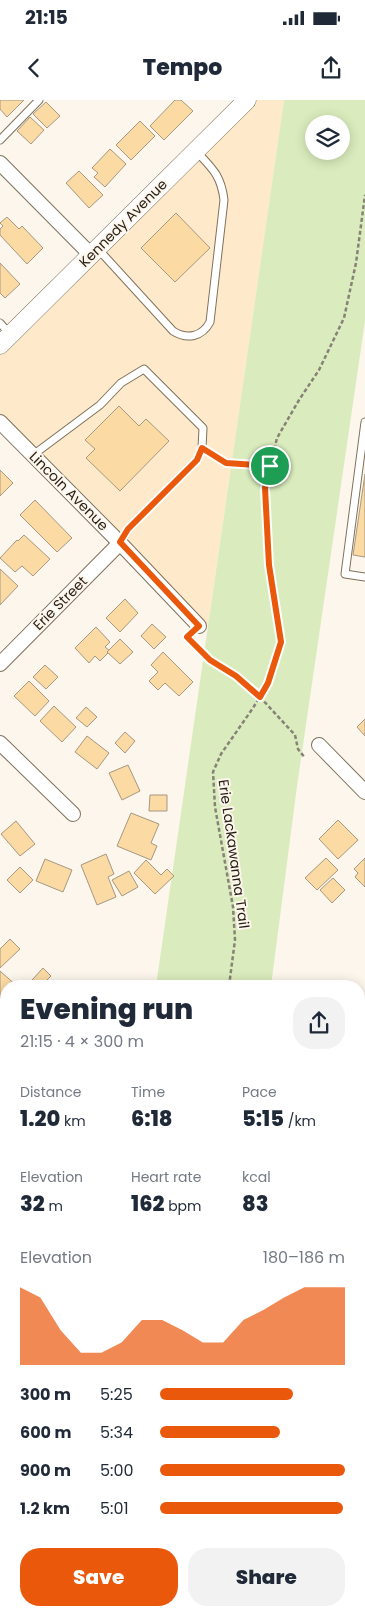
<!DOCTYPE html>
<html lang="en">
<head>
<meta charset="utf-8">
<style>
	:root { --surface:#fff; --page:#f2f2f3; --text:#1f2937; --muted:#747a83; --accent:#ea580c }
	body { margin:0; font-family:Poppins,sans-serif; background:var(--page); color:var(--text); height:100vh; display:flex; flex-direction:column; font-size:19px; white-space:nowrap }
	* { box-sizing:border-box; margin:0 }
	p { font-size:16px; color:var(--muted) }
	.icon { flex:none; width:28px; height:28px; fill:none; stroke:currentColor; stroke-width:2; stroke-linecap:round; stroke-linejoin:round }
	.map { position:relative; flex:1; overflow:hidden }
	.side { position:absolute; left:0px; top:880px; width:365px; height:636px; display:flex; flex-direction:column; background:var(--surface); border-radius:20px 20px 0 0; box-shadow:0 2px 12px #0003 }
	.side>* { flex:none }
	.tools { position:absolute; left:305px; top:15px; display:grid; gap:10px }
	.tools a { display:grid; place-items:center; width:45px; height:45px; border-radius:50%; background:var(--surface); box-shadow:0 2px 12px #0003; font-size:25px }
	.pin { position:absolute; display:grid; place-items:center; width:42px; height:42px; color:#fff; margin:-21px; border:2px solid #fff; border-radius:50%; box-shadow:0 1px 5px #0007 }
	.round { display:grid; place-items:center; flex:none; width:52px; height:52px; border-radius:20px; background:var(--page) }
	.headline { display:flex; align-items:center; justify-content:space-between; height:85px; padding:0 20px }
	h1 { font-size:28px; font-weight:800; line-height:38px }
	.stats { display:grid; grid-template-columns:repeat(3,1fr); gap:8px; height:85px; padding:5px 20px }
	.stats div { display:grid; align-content:center }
	.stats b { font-size:21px; font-weight:800 }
	.stats small { font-size:14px; font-weight:400 }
	.stats p { font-size:14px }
	.chart { height:140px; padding:10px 20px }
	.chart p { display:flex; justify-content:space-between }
	.chart svg { width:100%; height:90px; margin-top:5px; fill:var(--accent); opacity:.7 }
	.action { display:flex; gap:10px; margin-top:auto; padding:10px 20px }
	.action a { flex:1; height:58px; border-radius:20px; background:var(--accent); color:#fff; font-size:20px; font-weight:800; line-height:58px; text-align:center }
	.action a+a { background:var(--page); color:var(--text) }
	ul { padding:0 20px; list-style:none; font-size:16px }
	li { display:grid; grid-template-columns:80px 60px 1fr; align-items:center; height:38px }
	li i { height:12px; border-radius:6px; background:var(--accent) }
	.status { display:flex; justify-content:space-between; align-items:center; height:35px; padding:0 25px; background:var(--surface); direction:ltr }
	.status svg { height:14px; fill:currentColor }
	header { display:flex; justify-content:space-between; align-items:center; height:65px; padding:0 20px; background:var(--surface); font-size:22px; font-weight:800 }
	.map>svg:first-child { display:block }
</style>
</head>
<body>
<div class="status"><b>21:15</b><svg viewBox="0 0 49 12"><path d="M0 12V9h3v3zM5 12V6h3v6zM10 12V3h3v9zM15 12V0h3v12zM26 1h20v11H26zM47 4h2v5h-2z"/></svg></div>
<header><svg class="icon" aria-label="back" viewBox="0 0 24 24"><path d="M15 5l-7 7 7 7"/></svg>Tempo<svg class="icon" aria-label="share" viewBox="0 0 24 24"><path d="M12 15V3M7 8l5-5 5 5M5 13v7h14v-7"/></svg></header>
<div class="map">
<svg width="365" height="1516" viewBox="0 0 365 1516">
	<rect width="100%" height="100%" fill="#fdf6ec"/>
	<path fill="#feeaca" d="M252,0H284L208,525L0,315V250Z"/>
	<g fill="#daecbd" fill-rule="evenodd">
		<path d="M284,0H365V221L297,686L271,886H156ZM314,24H341V51H314Z"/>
		<rect x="65" y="1510" width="123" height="6"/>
	</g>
	<g fill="#fbdaa4" stroke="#a69881">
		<path d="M0,0H24L7,17L0,9Z"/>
		<path d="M175,0H181L193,11L164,40L150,26Z"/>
		<path d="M46,2L60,16L47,28L33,14Z"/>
		<path d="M30,17L44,30L31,44L17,31Z"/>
		<path d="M140,21L155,36L131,60L116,45Z"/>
		<path d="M110,49L126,64L105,87L94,77L98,73L92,68Z"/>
		<path d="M79,71L103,95L89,108L66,83Z"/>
		<path d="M176,113L210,148L175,182L141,148Z"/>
		<path d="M7,117L19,129L22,126L43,148L27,164L0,135V129L3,126L0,123Z"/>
		<path d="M0,163L20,184L5,198L0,193Z"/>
		<path d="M119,306L139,326L146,319L169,341L120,391L86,358L95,349L85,340Z"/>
		<path d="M0,370L13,383L0,396Z"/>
		<path d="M365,374V457L353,455Z"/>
		<path d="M35,400L72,438L57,452L20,415Z"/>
		<path d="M24,435L50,459L33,476L22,466L15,472L0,458L17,440L18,441Z"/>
		<path d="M0,469L18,486L0,505Z"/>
		<path d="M125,499L138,513L120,532L106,518Z"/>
		<path d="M152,524L166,537L154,549L141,536Z"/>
		<path d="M96,527L110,542L105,547L110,551L100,561L95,556L89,563L75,548Z"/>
		<path d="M120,539L133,552L120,564L107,552Z"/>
		<path d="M163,552L193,582L179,596L165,583L158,590L149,581L158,572L151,565Z"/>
		<path d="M45,565L58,577L46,589L33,577Z"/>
		<path d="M29,581L49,601L35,616L14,596Z"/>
		<path d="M54,606L76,627L62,642L40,621Z"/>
		<path d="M86,607L97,617L87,627L76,618Z"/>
		<path d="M365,619V636L357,627Z"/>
		<path d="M125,632L135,641L125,653L115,643Z"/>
		<path d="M87,636L109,653L97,669L75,652Z"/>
		<path d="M128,665L140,691L122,700L109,673Z"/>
		<path d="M150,695H167V711H149Z"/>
		<path d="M131,713L159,724L151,743L157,746L151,760L117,746Z"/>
		<path d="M338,720L358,740L338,759L319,739Z"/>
		<path d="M16,721L35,744L20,756L1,734Z"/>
		<path d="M106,754L114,774L108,777L116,797L97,805L81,765Z"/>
		<path d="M326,758L338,770L317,790L305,778Z"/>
		<path d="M365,758V787L355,777L358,773L354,769Z"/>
		<path d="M45,759L72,770L63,792L36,781Z"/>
		<path d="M146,760L161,775L167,769L174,776L155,794L134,773Z"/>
		<path d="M20,767L33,780L20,793L7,780Z"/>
		<path d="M129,771L138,787L122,796L112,780Z"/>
		<path d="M333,778L345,790L332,803L320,790Z"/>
		<path d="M10,839L20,849L0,868V849Z"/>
		<path d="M43,868L51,876L41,886H38L32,880Z"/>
		<path d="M0,871L17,886H6V898L4,901L0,897Z"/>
		<path d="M359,959L365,975V978L359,980Z"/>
		<path d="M6,1188V1209L0,1201V1193Z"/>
		<path d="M0,1240L6,1248V1263L0,1268Z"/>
		<path d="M6,1389V1410L0,1413V1391Z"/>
		<path d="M263,1510H281L288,1512L286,1516H261Z"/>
	</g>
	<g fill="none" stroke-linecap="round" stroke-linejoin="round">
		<g stroke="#7e715b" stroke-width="9">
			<g id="service">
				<path d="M0,40L39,0"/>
				<path d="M98,149L173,231C187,240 202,237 210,222L224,100C221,75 212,68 196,51"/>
				<path d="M0,223L10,234"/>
				<path d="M365,322L345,474L365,477"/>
				<path d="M33,355L100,305L121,283L144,269L203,328L202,348L197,360L128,429L120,443"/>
			</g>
		</g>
		<g stroke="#7e715b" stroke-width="16">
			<g id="minor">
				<path d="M0,63L91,155"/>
				<path d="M0,322L120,443L199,526"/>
				<path d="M0,564L120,443"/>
				<path d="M0,643L73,714"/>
				<path d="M319,645L365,692"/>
				<path d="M0,957L6,963"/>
				<path d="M359,1255L365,1208"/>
				<path d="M324,1516L325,1510"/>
			</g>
		</g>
		<g stroke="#7e715b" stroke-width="19">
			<path id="tertiary" d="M0,245L247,0"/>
		</g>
		<g stroke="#878177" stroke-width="2.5" stroke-dasharray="4 2.5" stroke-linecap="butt">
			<path d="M212,354L226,363L270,366"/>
			<path d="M189,535L187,537L210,560L236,576L260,597L295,635L298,649L305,658"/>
			<path d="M229,886L235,840L233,807L215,707L213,672L221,654L253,608L268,583L278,556L281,543L269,465L265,388L277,338L299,300L319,270L344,218L356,163L365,95"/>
			<path d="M129,1510V1516"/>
		</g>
		<use href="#service" stroke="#fff" stroke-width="7"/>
		<use href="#minor" stroke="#fff" stroke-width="14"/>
		<use href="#tertiary" stroke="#fff" stroke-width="18"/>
	</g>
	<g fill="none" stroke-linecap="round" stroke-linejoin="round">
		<g stroke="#fff" stroke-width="10">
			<path id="route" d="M202,348L226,363L270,366L265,388L269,465L281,542L268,583L260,597L236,576L210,560L187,537L199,526L120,442L128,429L197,360Z"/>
		</g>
		<use href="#route" stroke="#ea580c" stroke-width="6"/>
	</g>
	<g text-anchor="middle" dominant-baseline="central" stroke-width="4" stroke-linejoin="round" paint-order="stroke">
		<g font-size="14" fill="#231d14" stroke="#fdf6ec">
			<text transform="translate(123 123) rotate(-45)">Kennedy Avenue</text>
			<text transform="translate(69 391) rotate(45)">Lincoln Avenue</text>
			<text transform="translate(60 503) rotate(-45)">Erie Street</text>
			<text transform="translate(234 754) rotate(82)">Erie Lackawanna Trail</text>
		</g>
	</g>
</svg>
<div class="tools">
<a><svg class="icon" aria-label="layers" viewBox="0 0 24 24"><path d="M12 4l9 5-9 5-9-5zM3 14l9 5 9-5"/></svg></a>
</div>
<div class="pin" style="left:270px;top:366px;background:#1e9e55"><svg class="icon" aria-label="arrive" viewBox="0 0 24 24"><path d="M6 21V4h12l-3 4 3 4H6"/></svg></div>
<section class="side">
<div class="headline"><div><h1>Evening run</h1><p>21:15 · 4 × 300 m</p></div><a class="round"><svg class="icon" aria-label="share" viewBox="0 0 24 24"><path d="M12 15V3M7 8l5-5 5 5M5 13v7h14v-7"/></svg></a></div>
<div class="stats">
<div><p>Distance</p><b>1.20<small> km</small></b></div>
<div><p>Time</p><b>6:18</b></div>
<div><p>Pace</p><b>5:15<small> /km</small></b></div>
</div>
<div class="stats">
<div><p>Elevation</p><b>32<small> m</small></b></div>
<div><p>Heart rate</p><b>162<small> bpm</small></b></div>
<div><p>kcal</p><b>83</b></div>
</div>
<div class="chart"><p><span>Elevation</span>180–186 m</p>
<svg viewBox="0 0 160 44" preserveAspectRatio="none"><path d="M0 44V6L10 11L20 27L30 38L40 38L50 33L60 22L70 22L80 27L90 33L100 33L110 22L120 17L130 11L140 6L150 6L160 6V44z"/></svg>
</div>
<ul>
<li><b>300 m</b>5:25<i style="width:72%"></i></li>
<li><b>600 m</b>5:34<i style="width:65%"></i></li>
<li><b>900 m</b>5:00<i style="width:100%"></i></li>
<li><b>1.2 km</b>5:01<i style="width:99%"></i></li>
</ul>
<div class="action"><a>Save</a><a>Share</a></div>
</section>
</div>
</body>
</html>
